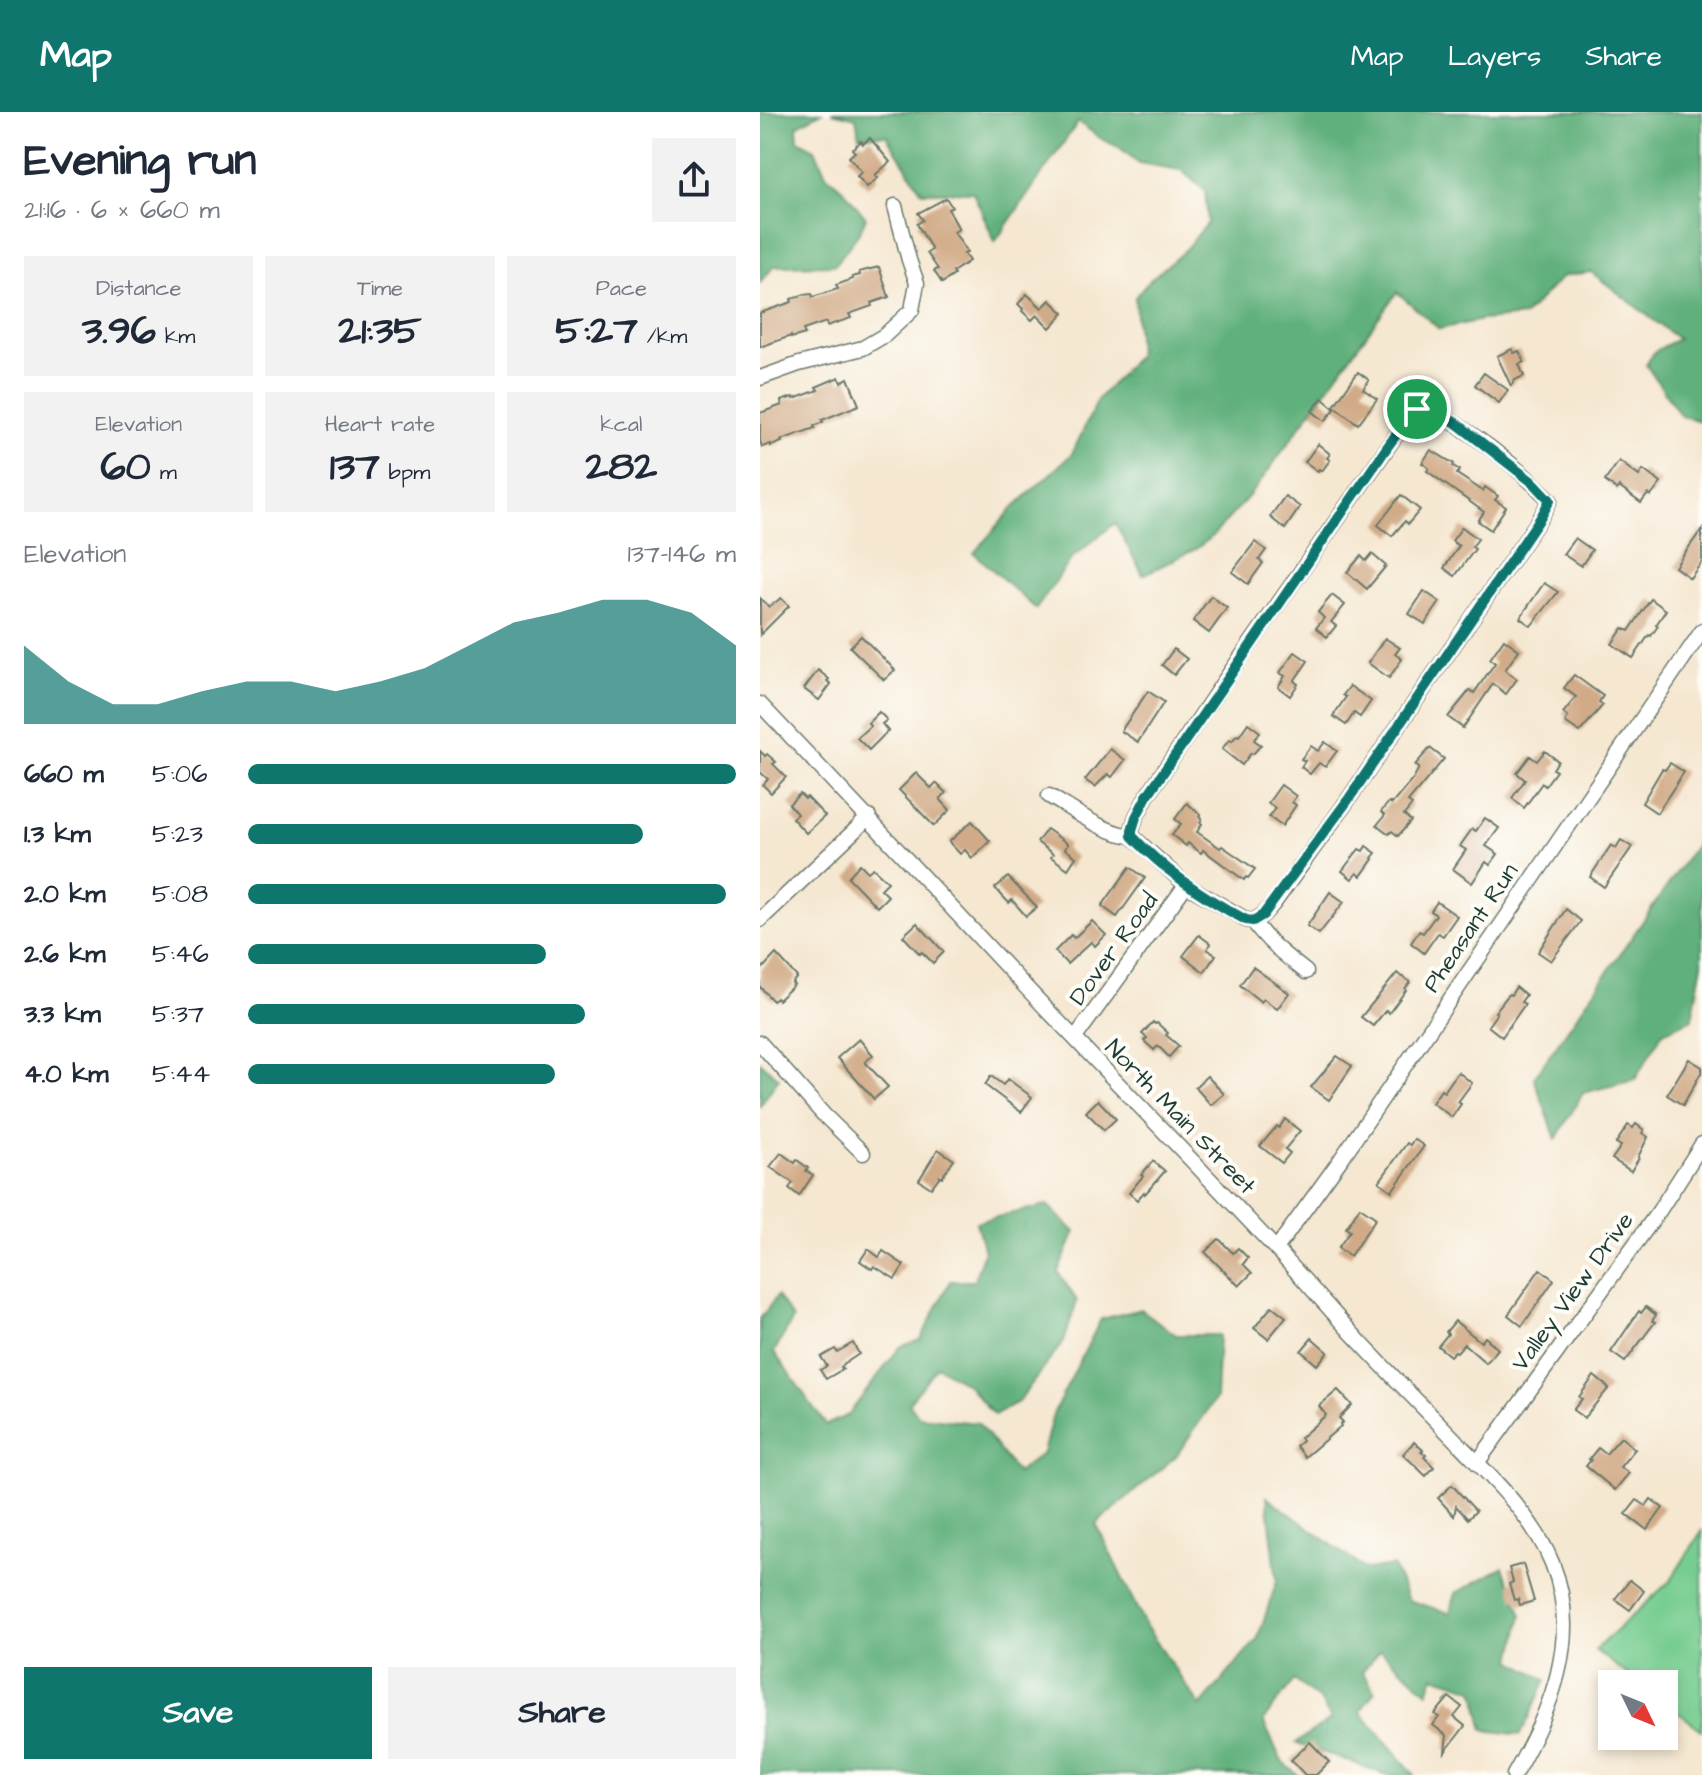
<!DOCTYPE html>
<html lang="en">
<head>
<meta charset="utf-8">
<style>
	:root { --surface:#fff; --page:#f2f2f3; --text:#1f2937; --muted:#747a83; --accent:#0f766e }
	body { margin:0; font-family:"Architects Daughter",sans-serif; background:var(--page); color:var(--text); height:100vh; display:flex; flex-direction:column; font-size:30px; white-space:nowrap }
	* { box-sizing:border-box; margin:0 }
	p { font-size:26px; color:var(--muted) }
	.icon { flex:none; width:44px; height:44px; fill:none; stroke:currentColor; stroke-width:2; stroke-linecap:round; stroke-linejoin:round }
	.map { position:relative; flex:1; overflow:hidden }
	.details { display:flex; flex-direction:column; background:var(--surface); width:760px }
	.details>* { flex:none }
	.needle { width:52px; rotate:133deg }
	.fabs { position:absolute; left:838px; top:1558px; display:grid; gap:16px }
	.fabs a { display:grid; place-items:center; width:80px; height:80px; border-radius:0px; background:var(--surface); box-shadow:0 4px 12px #0003; font-size:40px }
	.pin { position:absolute; display:grid; place-items:center; width:68px; height:68px; color:#fff; margin:-34px; border:4px solid #fff; border-radius:50%; box-shadow:0 2px 8px #0007 }
	.round { display:grid; place-items:center; flex:none; width:84px; height:84px; border-radius:0px; background:var(--page) }
	.summary { display:flex; align-items:center; justify-content:space-between; height:136px; padding:0 24px }
	h1 { font-size:44px; font-weight:700; line-height:60px }
	.stats { display:grid; grid-template-columns:repeat(3,1fr); gap:12px; height:136px; padding:8px 24px }
	.stats div { display:grid; align-content:center; border-radius:0px; background:var(--page); text-align:center }
	.stats b { font-size:40px; font-weight:700 }
	.stats small { font-size:22px; font-weight:400 }
	.stats p { font-size:22px }
	.chart { height:224px; padding:16px 24px }
	.chart p { display:flex; justify-content:space-between }
	.chart svg { width:100%; height:144px; margin-top:8px; fill:var(--accent); opacity:.7 }
	.button { display:flex; gap:16px; margin-top:auto; padding:16px 24px }
	.button a { flex:1; height:92px; border-radius:0px; background:var(--accent); color:#fff; font-size:32px; font-weight:700; line-height:92px; text-align:center }
	.button a+a { background:var(--page); color:var(--text) }
	ul { padding:0 24px; list-style:none; font-size:26px }
	li { display:grid; grid-template-columns:128px 96px 1fr; align-items:center; height:60px }
	li i { height:20px; border-radius:10px; background:var(--accent) }
	header { display:flex; align-items:center; gap:48px; box-sizing:border-box; height:112px; padding:0 40px; background:var(--accent); color:#fff }
	header strong { font-size:38px }
	nav { display:flex; gap:44px; margin-inline-start:auto; font-size:28px }
	main { display:flex; flex:1; min-height:0 }
	.map>svg:first-child { display:block }
</style>
</head>
<body>
<header>
<strong>Map</strong>
<nav><a>Map</a><a>Layers</a><a>Share</a></nav>
</header>
<main>
<section class="details">
<div class="summary"><div><h1>Evening run</h1><p>21:16 · 6 × 660 m</p></div><a class="round"><svg class="icon" aria-label="share" viewBox="0 0 24 24"><path d="M12 15V3M7 8l5-5 5 5M5 13v7h14v-7"/></svg></a></div>
<div class="stats">
<div><p>Distance</p><b>3.96<small> km</small></b></div>
<div><p>Time</p><b>21:35</b></div>
<div><p>Pace</p><b>5:27<small> /km</small></b></div>
</div>
<div class="stats">
<div><p>Elevation</p><b>60<small> m</small></b></div>
<div><p>Heart rate</p><b>137<small> bpm</small></b></div>
<div><p>kcal</p><b>282</b></div>
</div>
<div class="chart"><p><span>Elevation</span>137–146 m</p>
<svg viewBox="0 0 160 44" preserveAspectRatio="none"><path d="M0 44V20L10 31L20 38L30 38L40 34L50 31L60 31L70 34L80 31L90 27L100 20L110 13L120 10L130 6L140 6L150 10L160 20V44z"/></svg>
</div>
<ul>
<li><b>660 m</b>5:06<i style="width:100%"></i></li>
<li><b>1.3 km</b>5:23<i style="width:81%"></i></li>
<li><b>2.0 km</b>5:08<i style="width:98%"></i></li>
<li><b>2.6 km</b>5:46<i style="width:61%"></i></li>
<li><b>3.3 km</b>5:37<i style="width:69%"></i></li>
<li><b>4.0 km</b>5:44<i style="width:63%"></i></li>
</ul>
<div class="button"><a>Save</a><a>Share</a></div>
</section>
<div class="map">
<svg width="942" height="1663" viewBox="0 0 942 1663">
	<rect width="100%" height="100%" fill="#fdfcf7"/>
	<filter id="ink" filterUnits="userSpaceOnUse"><feTurbulence type="fractalNoise" baseFrequency=".0125" numOctaves="2"/><feDisplacementMap in="SourceGraphic" scale="16" xChannelSelector="R" yChannelSelector="G"/><feConvolveMatrix kernelMatrix="1 2 1 2 8 2 1 2 1" color-interpolation-filters="sRGB"/></filter>
	<filter id="wash" filterUnits="userSpaceOnUse"><feTurbulence type="fractalNoise" baseFrequency=".006" numOctaves="4" result="noise"/><feDisplacementMap in="SourceGraphic" scale="32" xChannelSelector="R" yChannelSelector="G"/><feGaussianBlur stdDeviation="1.8" result="paint"/><feColorMatrix in="noise" values="0 0 0 0 0 0 0 0 0 0 0 0 0 0 0 0 0 1.4 0 .05"/><feComposite in="paint" operator="in"/></filter>
	<g filter="url(#wash)">
		<rect width="100%" height="100%" fill="#f5e7d0"/>
		<path fill="#77cd91" stroke="#4b8562" stroke-width="2" d="M942,1419V1618L904,1590V1572H880L835,1538L910,1469Z"/>
		<g fill="#61b07b" stroke="#407658" stroke-width="2">
			<path d="M0,0H62L37,14L38,28L55,37L66,63L83,77L106,106L99,121L75,153L14,154L0,171Z"/>
			<path d="M72,0H942V300L941,309L921,304L886,253L895,239L918,227L831,160L803,164L764,204L722,208L679,217L637,180L495,377L453,424L436,437L383,463L355,411L312,446L276,497L214,441L253,396L312,342L338,287L378,243L375,185L392,166L423,140L448,111L445,79L421,58L379,51L359,35L343,28L318,10L235,130L213,80H162L126,23L99,24L96,6Z"/>
			<path d="M942,724V851L932,907L903,920L875,968L823,981L796,1027L774,966Z"/>
			<path d="M0,950L19,966L0,994Z"/>
			<path d="M287,1093L315,1120L298,1160L317,1189L304,1229L258,1290L234,1303L208,1273L177,1254L149,1291L159,1305L218,1311L257,1361L283,1341L293,1302L341,1207L381,1197L416,1223H459L456,1286L416,1344L336,1412L385,1513L440,1594L497,1528L517,1469L507,1385L606,1458L633,1454L648,1488L690,1501L696,1481L743,1455L762,1503L752,1548L786,1568L761,1623L724,1618L714,1577L674,1564L668,1580L620,1538L602,1560L615,1579L600,1600L655,1663H623L616,1659L536,1631L571,1607L560,1588L534,1568L503,1609L522,1650L538,1663H0V1207L17,1184L33,1207L14,1240L66,1313L88,1303L140,1235L161,1227L190,1169H214L224,1139L216,1110Z"/>
		</g>
		<g id="blocks">
			<g fill="#d1ab87">
				<path d="M110,26L130,50L115,63L118,66L107,75L97,64L102,60L89,45L95,40L92,37L101,29L103,32Z"/>
				<path d="M186,86L192,95L188,97L199,117L194,120L207,140L204,142L209,149L193,160L194,163L182,171L174,159L178,157L167,141L172,138L157,112L163,108L158,101Z"/>
				<path d="M119,155L129,185L111,191L112,194L89,202L91,206L67,214L66,210L43,218L45,222L31,226V224L0,235V201L32,190L31,187L42,183L52,182L53,185L78,177L76,173L93,167L92,165L100,163L99,160Z"/>
				<path d="M267,182L282,196L290,188L304,201L290,216L277,203L272,208L262,199L263,197L258,192Z"/>
				<path d="M752,237L754,241L759,239L764,250L759,252L764,264L755,268L751,274L737,244Z"/>
				<path d="M598,260L609,268L603,277L617,287L598,312L574,294Z"/>
				<path d="M724,261L748,278L739,291L715,273Z"/>
				<path d="M79,265L81,270L88,266L99,293L62,308L63,310L54,314L55,316L21,328L22,330L11,334V332L2,335L0,329V301L22,293L21,289L33,285L34,287L58,278L56,275Z"/>
				<path d="M562,286L575,297L565,309L552,299Z"/>
				<path d="M558,332L570,342L567,346L570,348L562,359L559,357L558,359L545,350Z"/>
				<path d="M671,338L694,352L693,354L700,358L697,362L723,379L725,375L738,384L735,388L746,395L731,418L718,409L724,400L667,359L669,356L662,351Z"/>
				<path d="M859,349L879,364L883,358L901,371L891,384L888,382L881,391L859,375L857,378L845,369Z"/>
				<path d="M641,383L660,398L648,412L645,409L632,424L618,413Z"/>
				<path d="M525,384L540,395L525,417L510,405Z"/>
				<path d="M702,415L718,427L712,435L715,437L695,464L684,456L699,434L692,429Z"/>
				<path d="M942,417V450L930,466L915,455Z"/>
				<path d="M815,426L832,438L821,454L803,442Z"/>
				<path d="M495,430L506,438L499,448L503,451L488,472L472,460Z"/>
				<path d="M612,442L626,454L607,477L587,460L601,444L606,449Z"/>
				<path d="M784,471L798,480L771,514L760,506Z"/>
				<path d="M664,479L680,490L665,512L649,502Z"/>
				<path d="M572,483L585,493L571,510L576,514L567,525L556,516L564,506L558,500Z"/>
				<path d="M451,484L467,496L449,521L433,509Z"/>
				<path d="M0,486L9,495L21,486L29,494L0,523Z"/>
				<path d="M891,487L906,498L896,513L898,514L891,524L889,523L873,546L852,532L863,516L869,519Z"/>
				<path d="M101,524L135,558L124,568L90,535Z"/>
				<path d="M625,526L640,536L635,542L642,547L629,566L608,551Z"/>
				<path d="M744,527L759,538L745,558L757,567L746,582L733,572L703,616L688,605L710,578L714,581L735,551L730,547Z"/>
				<path d="M414,537L427,547L414,563L402,553Z"/>
				<path d="M535,540L548,549L534,569L538,572L530,584L518,575L525,564L520,561L521,559Z"/>
				<path d="M58,558L69,567L67,569L71,572L59,588L44,577Z"/>
				<path d="M814,563L843,584L839,590L843,593L820,620L805,610L808,605L803,601L816,585L804,576Z"/>
				<path d="M590,574L611,589L600,605L594,601L586,613L573,604L586,585L583,583Z"/>
				<path d="M388,579L404,590L378,630L361,619Z"/>
				<path d="M119,600L127,608L122,612L128,619L109,638L97,626L110,614L108,611Z"/>
				<path d="M488,611L500,620L494,628L501,633L493,642L491,641L482,653L462,637L469,628L472,629L477,623L479,624Z"/>
				<path d="M565,630L577,639L565,655L559,651L550,662L541,655L545,649L541,647L551,634L558,639Z"/>
				<path d="M670,636L684,647L648,690L652,693L644,703L651,709L638,724L632,719L629,722L617,713L625,703L621,700L629,690L632,692L653,667L659,656L655,653Z"/>
				<path d="M350,637L365,648L352,665L348,662L335,675L325,668Z"/>
				<path d="M0,639L5,644L7,642L16,650L13,652L26,665L11,681L3,673L8,667L0,660Z"/>
				<path d="M785,639L798,649L793,657L796,659L785,674L782,671L764,696L752,686L765,668L757,661L770,644L777,649Z"/>
				<path d="M910,651L924,660L897,701L882,691L902,657L905,658Z"/>
				<path d="M156,661L171,676L176,671L186,681L180,687L190,698L174,714L139,678Z"/>
				<path d="M521,673L536,684L532,690L536,693L522,714L509,705L515,696L508,691Z"/>
				<path d="M40,682L45,687L47,685L65,704L46,721L32,706L37,702L29,692Z"/>
				<path d="M427,691L440,702L439,704L442,707L440,710L442,712L437,720L460,736L462,734L495,757L488,766L486,765L484,768L443,738L441,741L428,731L426,734L412,723L421,712L415,707Z"/>
				<path d="M725,706L739,716L726,734L738,742L730,753L726,750L712,771L693,757L706,738L700,734L712,717L716,719Z"/>
				<path d="M212,709L230,729L212,746L205,738L200,742L189,730Z"/>
				<path d="M287,717L308,732L305,737L316,745L308,757L291,745L293,742L277,730Z"/>
				<path d="M861,728L872,735L844,775L830,765L851,733L856,736Z"/>
				<path d="M606,734L616,741L612,746L613,747L601,764L597,761L592,767L582,759L599,737L603,739Z"/>
				<path d="M100,752L108,760L113,756L128,770L121,777L128,784L117,795L88,765Z"/>
				<path d="M370,755L385,766L357,805L342,794Z"/>
				<path d="M248,765L277,795L266,804L252,788L249,791L235,776Z"/>
				<path d="M570,780L584,790L559,822L547,814Z"/>
				<path d="M677,790L697,804L683,824L678,821L664,841L651,831L659,819L663,821L676,803L671,799Z"/>
				<path d="M806,797L821,809L791,849L778,840Z"/>
				<path d="M332,809L346,823L335,834L331,830L307,852L295,839L311,823L314,826Z"/>
				<path d="M157,811L184,840L173,851L162,840L160,842L143,824Z"/>
				<path d="M439,823L451,832L447,837L456,843L444,860L423,844Z"/>
				<path d="M16,842L37,865L32,871L34,873L18,888L16,886L13,889L0,875V859Z"/>
				<path d="M493,855L529,881L517,897L504,887L501,890L480,873Z"/>
				<path d="M637,861L650,870L645,877L646,878L629,901L626,898L613,914L601,905Z"/>
				<path d="M756,875L766,883L761,890L765,892L742,925L728,914L737,901L735,900L749,882L751,883Z"/>
				<path d="M393,910L395,912L397,911L408,921L406,923L419,934L409,945L398,934L394,938L384,929L387,926L382,922Z"/>
				<path d="M99,927L113,943L105,950L128,975L114,987L77,946Z"/>
				<path d="M577,944L592,954L569,988L551,975Z"/>
				<path d="M929,947L942,955V959L923,993L907,983Z"/>
				<path d="M698,960L712,971L698,990L701,992L692,1005L672,991L681,978L684,980Z"/>
				<path d="M231,964L243,973L248,967L272,985L261,1000L225,973Z"/>
				<path d="M447,964L464,982L451,993L435,975Z"/>
				<path d="M338,988L356,1007L344,1018L326,1000Z"/>
				<path d="M525,1007L540,1019L525,1037L530,1041L522,1051L500,1034L517,1014L519,1016Z"/>
				<path d="M876,1012L884,1018L882,1021L888,1025L878,1045L879,1046L871,1059L852,1047L861,1034L856,1031L868,1013L873,1016Z"/>
				<path d="M654,1027L664,1034L632,1079L619,1070L647,1031L650,1033Z"/>
				<path d="M178,1037L194,1048L182,1065L180,1064L171,1076L159,1068Z"/>
				<path d="M21,1041L35,1051L37,1048L48,1056L46,1059L53,1063L39,1084L29,1076L33,1071L10,1055Z"/>
				<path d="M393,1049L405,1059L385,1082L384,1080L377,1088L369,1081L383,1064L381,1063Z"/>
				<path d="M600,1095L616,1106L590,1144L578,1136L590,1119L586,1116Z"/>
				<path d="M459,1127L473,1141L478,1136L488,1146L483,1152L492,1161L479,1174L445,1140Z"/>
				<path d="M108,1137L119,1145L123,1139L144,1153L135,1167L114,1154L112,1157L100,1149Z"/>
				<path d="M780,1157L794,1168L762,1214L748,1203Z"/>
				<path d="M512,1194L526,1205L508,1227L494,1216Z"/>
				<path d="M886,1195L896,1203L892,1209L895,1210L865,1250L851,1240L879,1199L881,1201Z"/>
				<path d="M695,1209L721,1230L725,1225L738,1237L726,1251L704,1232L697,1240L695,1239L690,1244L678,1234L688,1222L686,1220Z"/>
				<path d="M552,1226L568,1240L557,1253L541,1239Z"/>
				<path d="M93,1231L99,1242L84,1252L81,1255L83,1257L66,1267L60,1258L67,1254L61,1245L75,1237L77,1240Z"/>
				<path d="M834,1264L849,1276L824,1306L813,1298L822,1287L819,1285Z"/>
				<path d="M578,1278L592,1293L579,1306L583,1310L580,1312L581,1314L545,1345L536,1334L542,1329L540,1326L566,1303L559,1294Z"/>
				<path d="M861,1325L875,1337L860,1355L869,1361L855,1378L826,1354L831,1348L829,1347L838,1336L846,1342Z"/>
				<path d="M654,1330L663,1338L661,1340L666,1343L664,1345L674,1355L666,1364L643,1342Z"/>
				<path d="M692,1373L716,1399L708,1407L696,1394L694,1404L678,1386Z"/>
				<path d="M891,1387L903,1396L887,1418L866,1402L877,1388L886,1394Z"/>
				<path d="M763,1452L774,1489L760,1493L758,1487L754,1488L749,1472L753,1470L749,1456Z"/>
				<path d="M870,1468L884,1479L870,1498L855,1487Z"/>
				<path d="M689,1585L702,1595L694,1605L705,1614L685,1640L687,1624L673,1613L679,1605L675,1602Z"/>
				<path d="M550,1630L569,1650L556,1663H545L531,1648Z"/>
			</g>
		</g>
	</g>
	<g filter="url(#ink)">
		<use href="#blocks" fill-opacity="0" stroke="#6a786b" stroke-width="2"/>
		<g fill="none" stroke-linecap="round" stroke-linejoin="round">
			<g stroke="#6a786b" stroke-width="17">
				<g id="minor">
					<path d="M0,266L39,252L103,236L125,223L152,198L157,171L149,148L135,94"/>
					<path d="M0,592C82,678 163,765 244,852C334,948 426,1041 515,1136C544,1167 571,1199 600,1230C632,1264 665,1297 697,1330C732,1366 773,1404 792,1451C822,1524 791,1599 754,1663"/>
					<path d="M289,684C312,697 345,722 372,724L426,773L480,804L486,808L493,809C508,831 526,844 546,860"/>
					<path d="M372,724V718L376,705L387,684L461,574L646,309L663,293C707,316 755,352 790,388L781,405L588,688L514,791L503,803L493,809"/>
					<path d="M0,808L109,705"/>
					<path d="M315,926L426,773"/>
					<path d="M0,931L63,1002L103,1041"/>
					<path d="M516,1137L581,1047L942,519"/>
					<path d="M717,1351L899,1099L942,1032"/>
				</g>
			</g>
			<use href="#minor" stroke="#fff" stroke-width="14"/>
		</g>
	</g>
	<g fill="none" stroke-linecap="round" stroke-linejoin="round" filter="url(#ink)">
		<g stroke="#fff" stroke-width="16">
			<path id="route" d="M663,293L695,310L775,372L790,388L781,405L588,688L503,803L493,809L486,808C444,786 405,759 372,724V718L376,705L387,684L628,334L646,309Z"/>
		</g>
		<use href="#route" stroke="#0f766e" stroke-width="10"/>
	</g>
	<g text-anchor="middle" dominant-baseline="central" stroke-width="8" stroke-linejoin="round" paint-order="stroke">
		<g font-size="24" fill="#1f3d34" stroke="#fdfcf7">
			<text transform="translate(711 816) rotate(-56)">Pheasant Run</text>
			<text transform="translate(354 837) rotate(-54)">Dover Road</text>
			<text transform="translate(420 1005) rotate(46)">North Main Street</text>
			<text transform="translate(813 1180) rotate(-54)">Valley View Drive</text>
		</g>
	</g>
</svg>
<div class="fabs">
<a><svg class="needle" viewBox="-14 -14 28 28"><path d="M0-13l5 13h-10z" fill="#e53935"/><path d="M0 13l5-13h-10z" fill="#747a83"/></svg></a>
</div>
<div class="pin" style="left:657px;top:297px;background:#1e9e55"><svg class="icon" aria-label="arrive" viewBox="0 0 24 24"><path d="M6 21V4h12l-3 4 3 4H6"/></svg></div>
</div>
</main>
</body>
</html>
